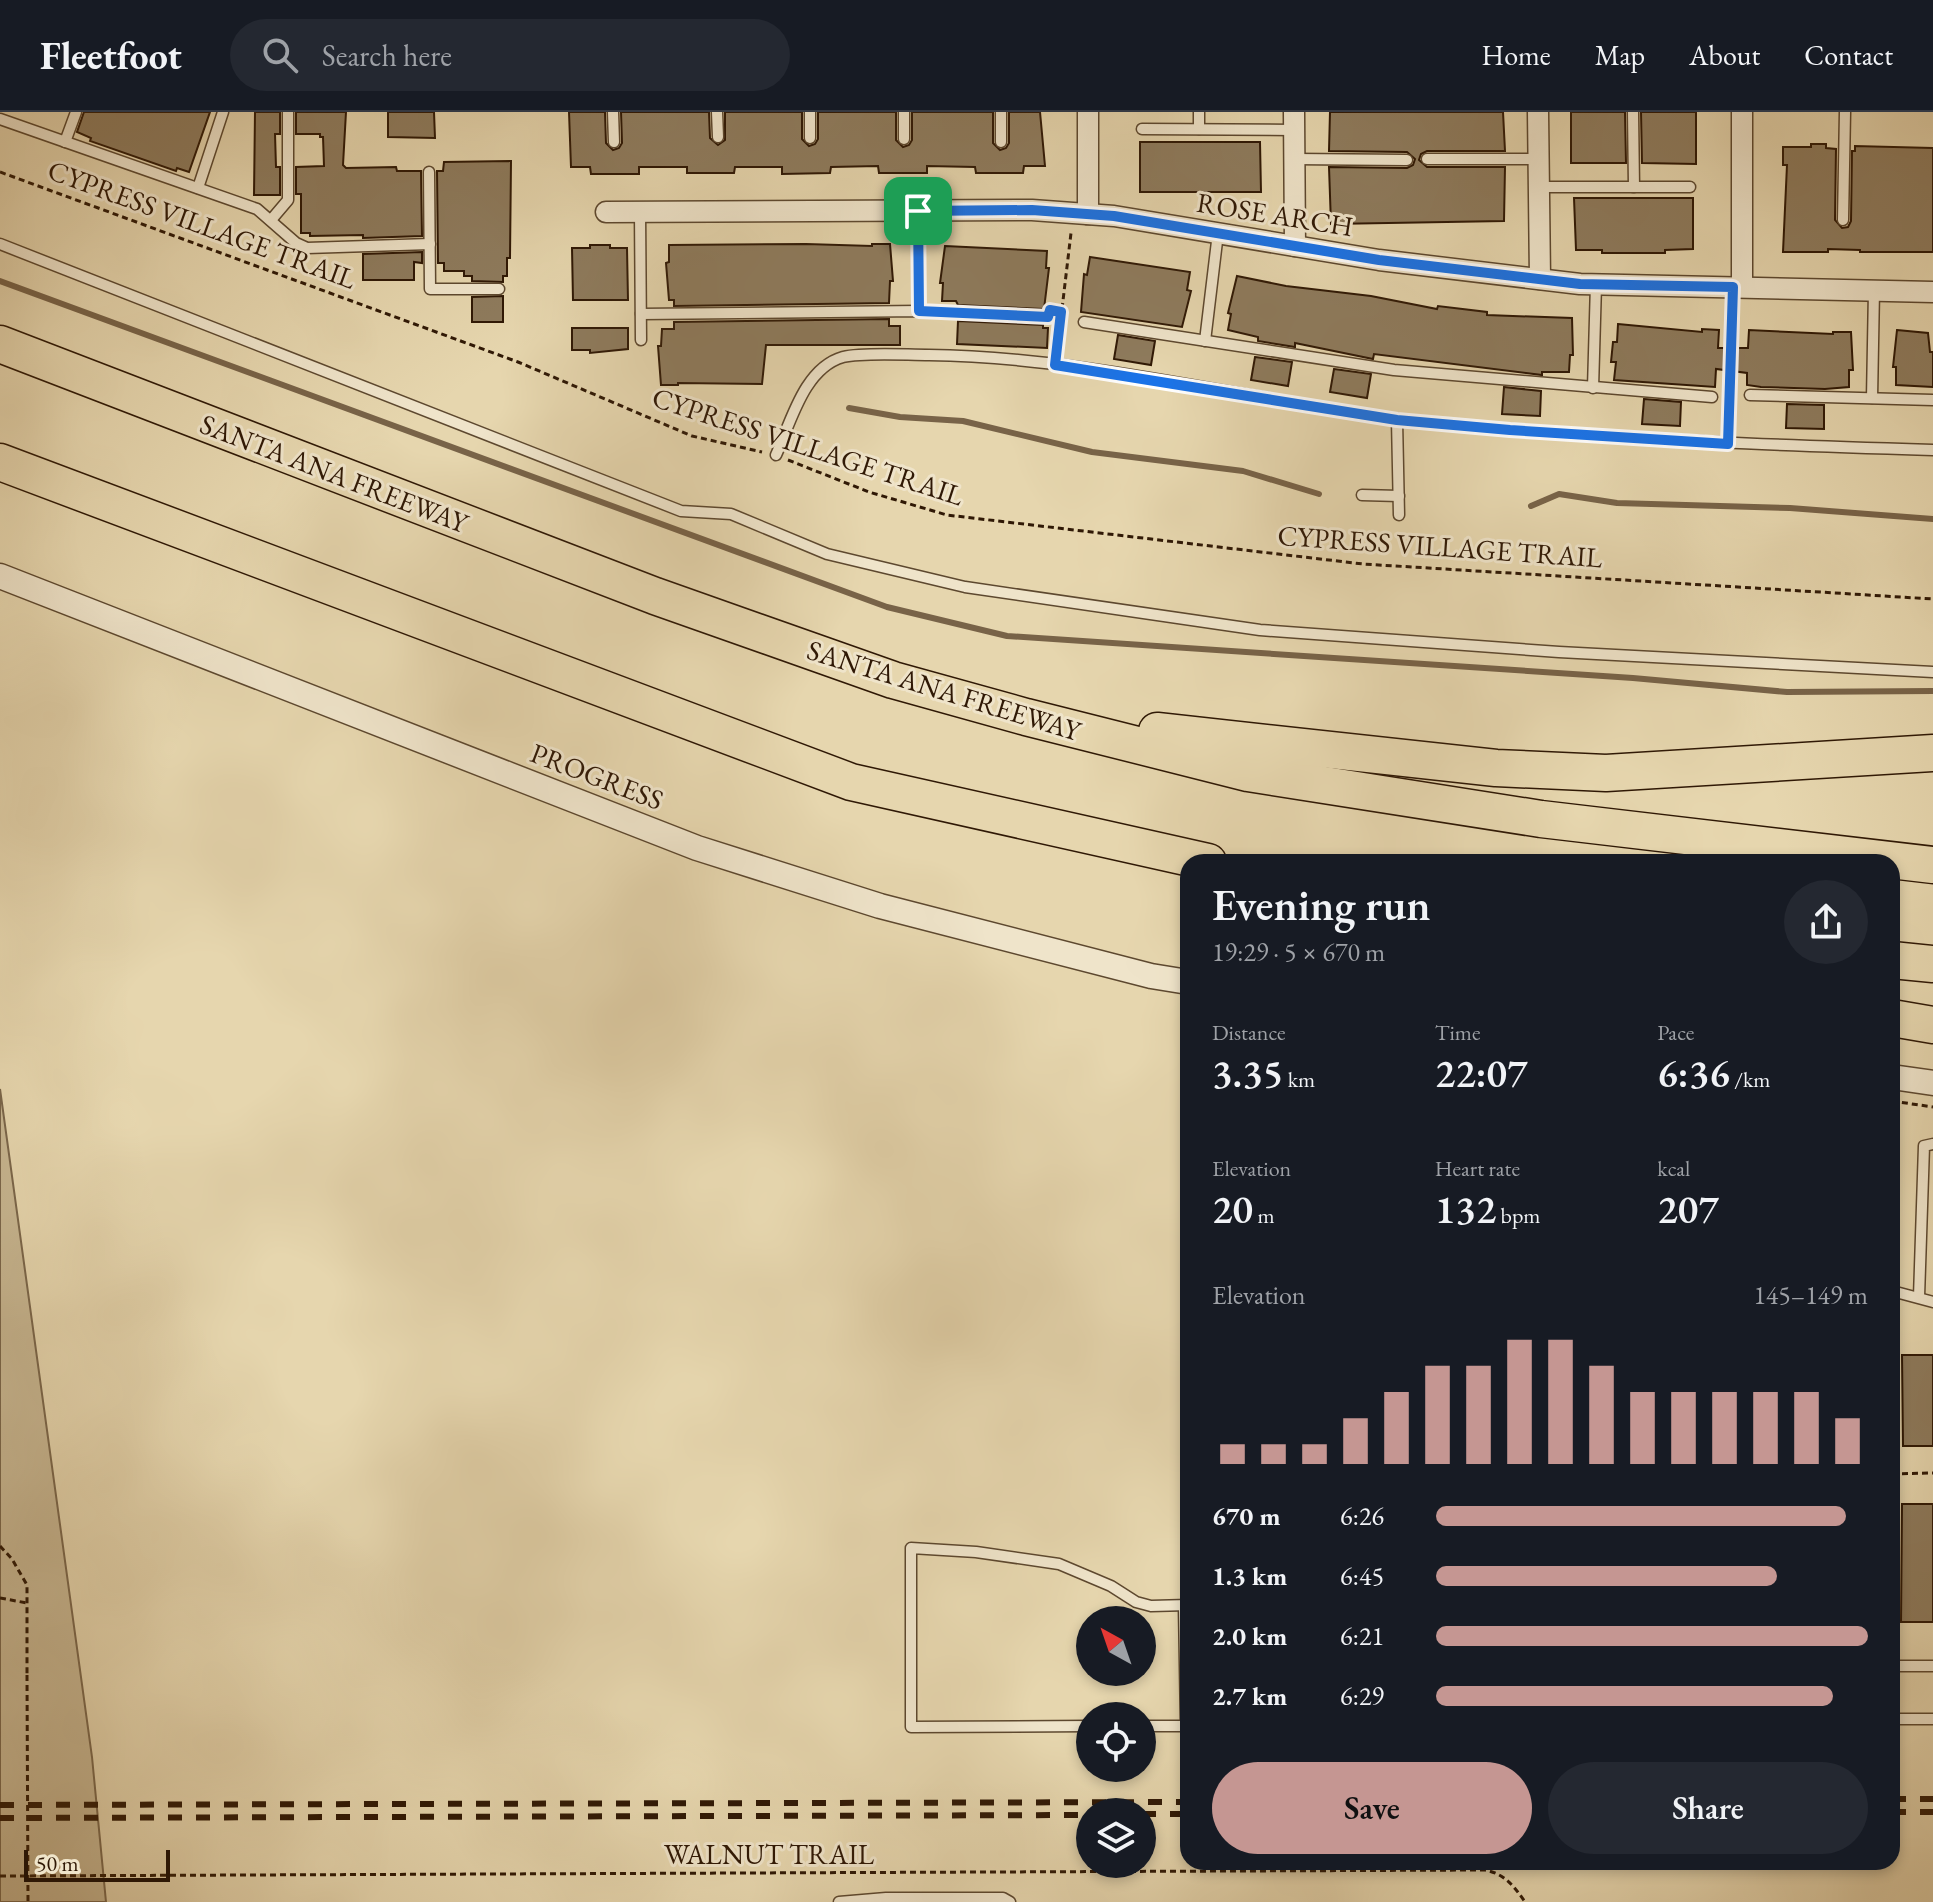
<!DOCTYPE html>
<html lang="en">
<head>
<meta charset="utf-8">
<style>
	:root { --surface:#171b24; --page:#242831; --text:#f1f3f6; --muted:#9ea1a6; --line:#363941; --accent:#c59692 }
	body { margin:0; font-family:"EB Garamond",serif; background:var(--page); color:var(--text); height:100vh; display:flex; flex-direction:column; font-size:30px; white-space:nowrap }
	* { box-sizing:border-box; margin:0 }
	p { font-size:26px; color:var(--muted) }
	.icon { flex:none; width:44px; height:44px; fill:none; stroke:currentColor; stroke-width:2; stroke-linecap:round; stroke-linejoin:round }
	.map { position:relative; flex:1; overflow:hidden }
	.side { position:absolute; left:1180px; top:742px; width:720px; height:1016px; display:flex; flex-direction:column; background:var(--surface); border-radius:24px; box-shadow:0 4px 12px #0003 }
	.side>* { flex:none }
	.needle { width:52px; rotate:320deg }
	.controls { position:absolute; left:1076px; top:1494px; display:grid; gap:16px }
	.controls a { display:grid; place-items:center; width:80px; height:80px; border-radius:50%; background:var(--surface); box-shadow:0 4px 12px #0003; font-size:40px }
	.scale { position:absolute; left:24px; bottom:20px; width:146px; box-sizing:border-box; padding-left:8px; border:4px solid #2f1805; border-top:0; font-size:22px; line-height:28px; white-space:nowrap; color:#2f1805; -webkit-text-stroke:6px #efe4ca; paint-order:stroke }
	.pin { position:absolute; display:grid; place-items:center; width:68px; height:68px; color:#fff; margin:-34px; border-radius:16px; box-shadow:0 4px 12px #0006 }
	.round { display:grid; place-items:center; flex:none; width:84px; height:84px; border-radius:42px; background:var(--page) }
	.overview { display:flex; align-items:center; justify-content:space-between; height:136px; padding:0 32px }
	h1 { font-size:44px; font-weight:600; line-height:60px }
	.metrics { display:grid; grid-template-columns:repeat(3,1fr); gap:12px; height:136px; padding:8px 32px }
	.metrics div { display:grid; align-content:center }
	.metrics b { font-size:40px; font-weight:600 }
	.metrics small { font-size:22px; font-weight:400 }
	.metrics p { font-size:22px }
	.chart { height:224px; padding:16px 32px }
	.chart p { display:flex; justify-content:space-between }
	.chart svg { width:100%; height:144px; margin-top:8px; stroke:var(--accent); stroke-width:6 }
	.action { display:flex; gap:16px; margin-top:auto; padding:16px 32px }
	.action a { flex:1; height:92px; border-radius:48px; background:var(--accent); color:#111; font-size:32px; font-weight:600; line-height:92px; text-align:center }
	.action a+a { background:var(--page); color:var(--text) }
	ul { padding:0 32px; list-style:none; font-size:26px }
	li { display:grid; grid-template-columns:128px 96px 1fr; align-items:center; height:60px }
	li i { height:20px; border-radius:10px; background:var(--accent) }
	header { display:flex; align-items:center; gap:48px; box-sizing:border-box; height:112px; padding:0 40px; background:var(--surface); border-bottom:2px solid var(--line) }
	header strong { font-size:38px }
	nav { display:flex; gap:44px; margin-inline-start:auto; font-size:28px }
	.search { width:560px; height:72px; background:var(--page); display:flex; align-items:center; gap:20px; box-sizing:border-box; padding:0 28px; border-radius:44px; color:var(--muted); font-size:30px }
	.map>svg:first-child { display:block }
</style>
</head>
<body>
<header>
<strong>Fleetfoot</strong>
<div class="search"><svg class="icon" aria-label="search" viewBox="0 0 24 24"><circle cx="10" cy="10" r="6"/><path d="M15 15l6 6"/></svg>Search here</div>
<nav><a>Home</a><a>Map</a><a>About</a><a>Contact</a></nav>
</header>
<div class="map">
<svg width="1933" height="1790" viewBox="0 0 1933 1790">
	<rect width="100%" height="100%" fill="#e6d6ae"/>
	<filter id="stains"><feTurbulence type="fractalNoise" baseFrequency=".0025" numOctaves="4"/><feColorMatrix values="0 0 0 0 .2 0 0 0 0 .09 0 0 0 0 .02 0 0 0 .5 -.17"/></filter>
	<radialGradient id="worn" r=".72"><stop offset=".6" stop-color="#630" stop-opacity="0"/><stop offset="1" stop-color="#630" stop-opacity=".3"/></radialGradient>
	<path fill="#c7b691" stroke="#7b674b" stroke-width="2" d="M0,977L92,1645L106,1790H0Z"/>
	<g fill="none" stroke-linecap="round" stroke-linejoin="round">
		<g stroke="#786348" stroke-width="6">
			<path d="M0,169L887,495L1007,524L1633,566L1787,580L1933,579"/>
			<path d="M849,296L900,305L963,309L1092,340L1243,359L1319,382"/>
			<path d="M1531,394L1559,382L1617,391L1790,396L1933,407"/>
		</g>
	</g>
	<g fill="#8e7b5d" stroke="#2f1805" stroke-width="2">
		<path d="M84,0H210L189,60L177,56L176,59L90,29L91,26L77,20Z"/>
		<path d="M255,0H280V22H275L276,55H280V83H254Z"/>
		<path d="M296,0H346L343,53L346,56L396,55L397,59H421L422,124L363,126V123L310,124V121H301V82H296V55L324,54L323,25H320V22H296Z"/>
		<path d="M388,0H434L435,26L388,25Z"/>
		<path d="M569,0H605L606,31L613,38L619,36L622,31L621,0H709L710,26L718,33L725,28V0H802V27L809,34L815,32L818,27V0H896V28L903,35L909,33L912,28V0H993V31L1000,38L1006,36L1009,31V0H1040L1045,54H1024L1023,61H976L975,55L927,54V61H879L878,54L831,55L830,61L782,62V55H735L734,61H687V55H639V62H591L590,55H571Z"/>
		<path d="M1330,0H1503L1505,39H1427L1421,42L1419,48L1427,55H1505L1504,109L1331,112L1329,55L1407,56L1413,53L1415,47L1407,40L1329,39Z"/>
		<path d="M1571,0H1625L1626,51H1571Z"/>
		<path d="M1641,0H1696V52L1642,51Z"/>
		<path d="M1140,30H1260L1261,80H1140Z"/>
		<path d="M1811,32H1826V36L1836,37L1835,108L1842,116L1848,115L1851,109L1852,39H1855V34L1933,36V140H1860V138L1828,137V140H1783L1787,53H1783V35H1811Z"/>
		<path d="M511,49L510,146H507V164H503V170L472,169V164H464V159H444V151H438L437,59H443L444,50Z"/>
		<path d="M1574,86H1693V137L1665,138V141H1602V138H1576Z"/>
		<path d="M806,132L872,134V132H890L893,169H890L889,191L674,194V188H669L666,151L669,150V133Z"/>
		<path d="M590,133H610V136H627L628,188H573L572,136H590Z"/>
		<path d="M945,134L1047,139L1046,156H1049L1044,197L958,193L956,189H942L943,171H940Z"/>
		<path d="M422,140V151L414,150V168H363V142Z"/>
		<path d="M1090,145L1190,160L1187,178L1191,179L1182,215L1081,200L1084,162L1087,163Z"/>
		<path d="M1237,164L1286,174L1371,184L1437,197L1438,194L1487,200V203L1572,206L1573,243H1570L1569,260H1542V263L1374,242L1373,247L1295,231V235L1258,229V225L1228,218L1231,202L1228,201Z"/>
		<path d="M503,184V210H472V185Z"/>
		<path d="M889,207V214H900V233H766L762,272L678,271V273H661L658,234H661L662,217H674V210Z"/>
		<path d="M958,209L1043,213V216H1048L1047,236L957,232Z"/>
		<path d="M1618,212L1702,220V217L1719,218L1718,236H1748L1749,218L1833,222V220H1851L1853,258H1849V275L1825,277L1761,275L1747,273V261L1716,257L1715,275L1614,268L1616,250H1611L1613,230H1617Z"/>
		<path d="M572,216H628V237L590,241V238H572Z"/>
		<path d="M1897,218L1928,221L1930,240H1933V275L1896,273V255H1893Z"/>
		<path d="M1118,223L1155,229L1151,253L1114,247Z"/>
		<path d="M1255,245L1292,250L1288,274L1251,268Z"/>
		<path d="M1334,257L1371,262L1367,286L1330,280Z"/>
		<path d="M1504,275L1541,279L1540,304L1502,302Z"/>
		<path d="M1644,287L1681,290L1680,314L1642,312Z"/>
		<path d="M1787,292L1824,293V317L1786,316Z"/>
		<path d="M1902,1243H1933V1334H1903Z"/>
		<path d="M1902,1392H1933V1510H1901Z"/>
	</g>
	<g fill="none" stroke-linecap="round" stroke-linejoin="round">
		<g stroke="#5d482f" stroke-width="13">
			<g id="service">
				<path d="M613,0L614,30"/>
				<path d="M717,0L718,25"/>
				<path d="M810,0V26"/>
				<path d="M904,0V27"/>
				<path d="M1001,0V30"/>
				<path d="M1199,0V17"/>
				<path d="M1633,0L1634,75"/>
				<path d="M0,7L257,97L296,131L307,136L430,132"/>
				<path d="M1142,17L1294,18"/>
				<path d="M65,30L76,0"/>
				<path d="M1294,47L1407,48"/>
				<path d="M1427,47H1539"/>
				<path d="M429,60L430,177H499"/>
				<path d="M1539,75H1690"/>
				<path d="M198,76L223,0"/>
				<path d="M918,99L919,199"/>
				<path d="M640,100L641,228"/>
				<path d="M271,108L288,88V0"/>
				<path d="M1843,108L1845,0"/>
				<path d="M0,132L681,399L731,402L827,442L965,475L1260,518L1559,540L1933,560"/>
				<path d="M641,202L919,199L1048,205"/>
				<path d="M1084,210L1394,258L1712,285"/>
				<path d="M1205,229L1218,121"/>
				<path d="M1593,276L1596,172"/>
				<path d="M1750,283L1933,288"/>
				<path d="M1872,286L1874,178"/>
				<path d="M1397,308L1399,403"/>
				<path d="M776,343C791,310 804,256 843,245C864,240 905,243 929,243C1083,245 1242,286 1395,307C1450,315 1505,317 1560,321C1684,330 1808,334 1933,338"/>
				<path d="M1362,383L1399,384"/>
				<path d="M1188,1008V1090"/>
				<path d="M1892,1179L1933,1190"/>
				<path d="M1919,1185L1924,1034L1933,1032"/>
				<path d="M1184,1493L1186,1614"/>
				<path d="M1892,1554H1933"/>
				<path d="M1892,1607H1933"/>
				<path d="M1090,1614L911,1615V1436L976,1440L1059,1452L1111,1474L1136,1490L1151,1494L1188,1493"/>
				<path d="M1142,1614H1188"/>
				<path d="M839,1790L886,1786H1003L1010,1790"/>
			</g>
		</g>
		<g stroke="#5d482f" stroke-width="23">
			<g id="minor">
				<path d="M1088,0V102"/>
				<path d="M1294,0L1295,134"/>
				<path d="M1538,0L1540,167"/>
				<path d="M606,100L1032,98L1114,104L1379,148L1580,172L1933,180"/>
				<path d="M1742,175V0"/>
			</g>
		</g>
		<g stroke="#5d482f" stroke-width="27">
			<g id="tertiary">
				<path d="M0,464L697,736L880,794L1151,864L1188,870"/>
				<path d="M1892,965L1933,971"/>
			</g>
		</g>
		<g stroke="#2f1805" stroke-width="39">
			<g id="motorway">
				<path d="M0,232L655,484L893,568L1026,605L1248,661L1541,707L1933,753"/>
				<path d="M0,350L851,670L1208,750"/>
				<path d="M1157,619L1496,656L1606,661L1933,641"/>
				<path d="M1892,848L1933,852"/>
				<path d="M1892,906L1933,913"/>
			</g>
		</g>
		<g stroke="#2f1805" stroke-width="3" stroke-dasharray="6 4" stroke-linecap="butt">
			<path d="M0,60L518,250L692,324L762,340"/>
			<path d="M1062,197L1071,121"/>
			<path d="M1057,237L1060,213"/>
			<path d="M1728,316L1733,196"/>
			<path d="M788,348L869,380L947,403L1363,452L1933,487"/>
			<path d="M1892,989L1933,995"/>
			<path d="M1892,1362L1933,1361"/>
			<path d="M0,1434L12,1447L27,1473V1563"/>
			<path d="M0,1486L27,1491"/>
			<path d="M0,1764L1485,1758C1505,1762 1514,1774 1525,1790"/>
		</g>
		<use href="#service" stroke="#efe4ca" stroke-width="10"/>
		<use href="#minor" stroke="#efe4ca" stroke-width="20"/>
		<use href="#tertiary" stroke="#efe4ca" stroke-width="24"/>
		<use href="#motorway" stroke="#e6d6ae" stroke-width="36"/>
		<g stroke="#2f1805" stroke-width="6" stroke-dasharray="14 14" stroke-linecap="butt">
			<path d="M1892,1687H1933"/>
			<path d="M0,1693L1188,1690"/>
			<path d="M1892,1700H1933"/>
			<path d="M1142,1702H1188"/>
			<path d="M0,1706L1090,1703"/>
		</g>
		<path stroke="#2f1805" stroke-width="3" stroke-dasharray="6 4" stroke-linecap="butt" d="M27,1563L28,1790"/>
	</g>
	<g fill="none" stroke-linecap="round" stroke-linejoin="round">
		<g stroke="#fff" stroke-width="16">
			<path id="route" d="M1032,98L1114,104L1379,148L1580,172L1733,175L1728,332L1510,318L1397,308L1055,253L1061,200L1050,198L1048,205L919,199L918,99Z"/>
		</g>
		<use href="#route" stroke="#1a73e8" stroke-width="10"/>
	</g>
	<g text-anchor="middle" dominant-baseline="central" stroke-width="6" stroke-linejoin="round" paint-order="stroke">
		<g font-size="28" fill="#2f1805" stroke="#efe4ca">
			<text transform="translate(1275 102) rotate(9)">ROSE ARCH</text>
			<text transform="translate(202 112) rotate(20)">CYPRESS VILLAGE TRAIL</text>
			<text transform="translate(808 334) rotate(18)">CYPRESS VILLAGE TRAIL</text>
			<text transform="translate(334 361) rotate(21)">SANTA ANA FREEWAY</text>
			<text transform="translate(1440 434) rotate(4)">CYPRESS VILLAGE TRAIL</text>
			<text transform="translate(944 578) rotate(17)">SANTA ANA FREEWAY</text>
			<text transform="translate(597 664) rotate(21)">PROGRESS</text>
			<text x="769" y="1742">WALNUT TRAIL</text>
		</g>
	</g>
	<rect width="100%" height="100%" filter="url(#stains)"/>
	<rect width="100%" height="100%" fill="url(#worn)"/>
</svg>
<div class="controls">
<a><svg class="needle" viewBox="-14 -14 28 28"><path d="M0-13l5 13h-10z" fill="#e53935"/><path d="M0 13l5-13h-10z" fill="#9ea1a6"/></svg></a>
<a><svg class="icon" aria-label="locate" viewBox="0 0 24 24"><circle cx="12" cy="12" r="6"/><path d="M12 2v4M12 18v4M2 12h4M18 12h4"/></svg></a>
<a><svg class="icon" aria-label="layers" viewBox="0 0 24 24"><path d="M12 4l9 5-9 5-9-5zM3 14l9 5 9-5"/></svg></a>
</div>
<div class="scale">50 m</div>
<div class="pin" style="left:918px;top:99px;background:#1e9e55"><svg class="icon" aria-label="arrive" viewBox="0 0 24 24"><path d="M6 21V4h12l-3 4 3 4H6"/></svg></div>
<section class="side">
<div class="overview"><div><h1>Evening run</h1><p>19:29 · 5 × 670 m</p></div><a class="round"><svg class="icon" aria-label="share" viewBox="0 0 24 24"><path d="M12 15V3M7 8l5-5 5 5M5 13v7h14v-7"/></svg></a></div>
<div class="metrics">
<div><p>Distance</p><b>3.35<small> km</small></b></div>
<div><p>Time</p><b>22:07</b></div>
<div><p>Pace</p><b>6:36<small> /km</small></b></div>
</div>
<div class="metrics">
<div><p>Elevation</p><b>20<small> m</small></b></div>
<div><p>Heart rate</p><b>132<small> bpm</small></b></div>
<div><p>kcal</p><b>207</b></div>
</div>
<div class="chart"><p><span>Elevation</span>145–149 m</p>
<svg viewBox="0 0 160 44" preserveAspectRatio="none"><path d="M5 44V38M15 44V38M25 44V38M35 44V30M45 44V22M55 44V14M65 44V14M75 44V6M85 44V6M95 44V14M105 44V22M115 44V22M125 44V22M135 44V22M145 44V22M155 44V30"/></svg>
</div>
<ul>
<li><b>670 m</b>6:26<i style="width:95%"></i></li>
<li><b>1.3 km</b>6:45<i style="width:79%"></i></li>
<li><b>2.0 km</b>6:21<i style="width:100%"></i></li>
<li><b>2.7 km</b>6:29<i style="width:92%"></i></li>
</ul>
<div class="action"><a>Save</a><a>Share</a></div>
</section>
</div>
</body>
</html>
